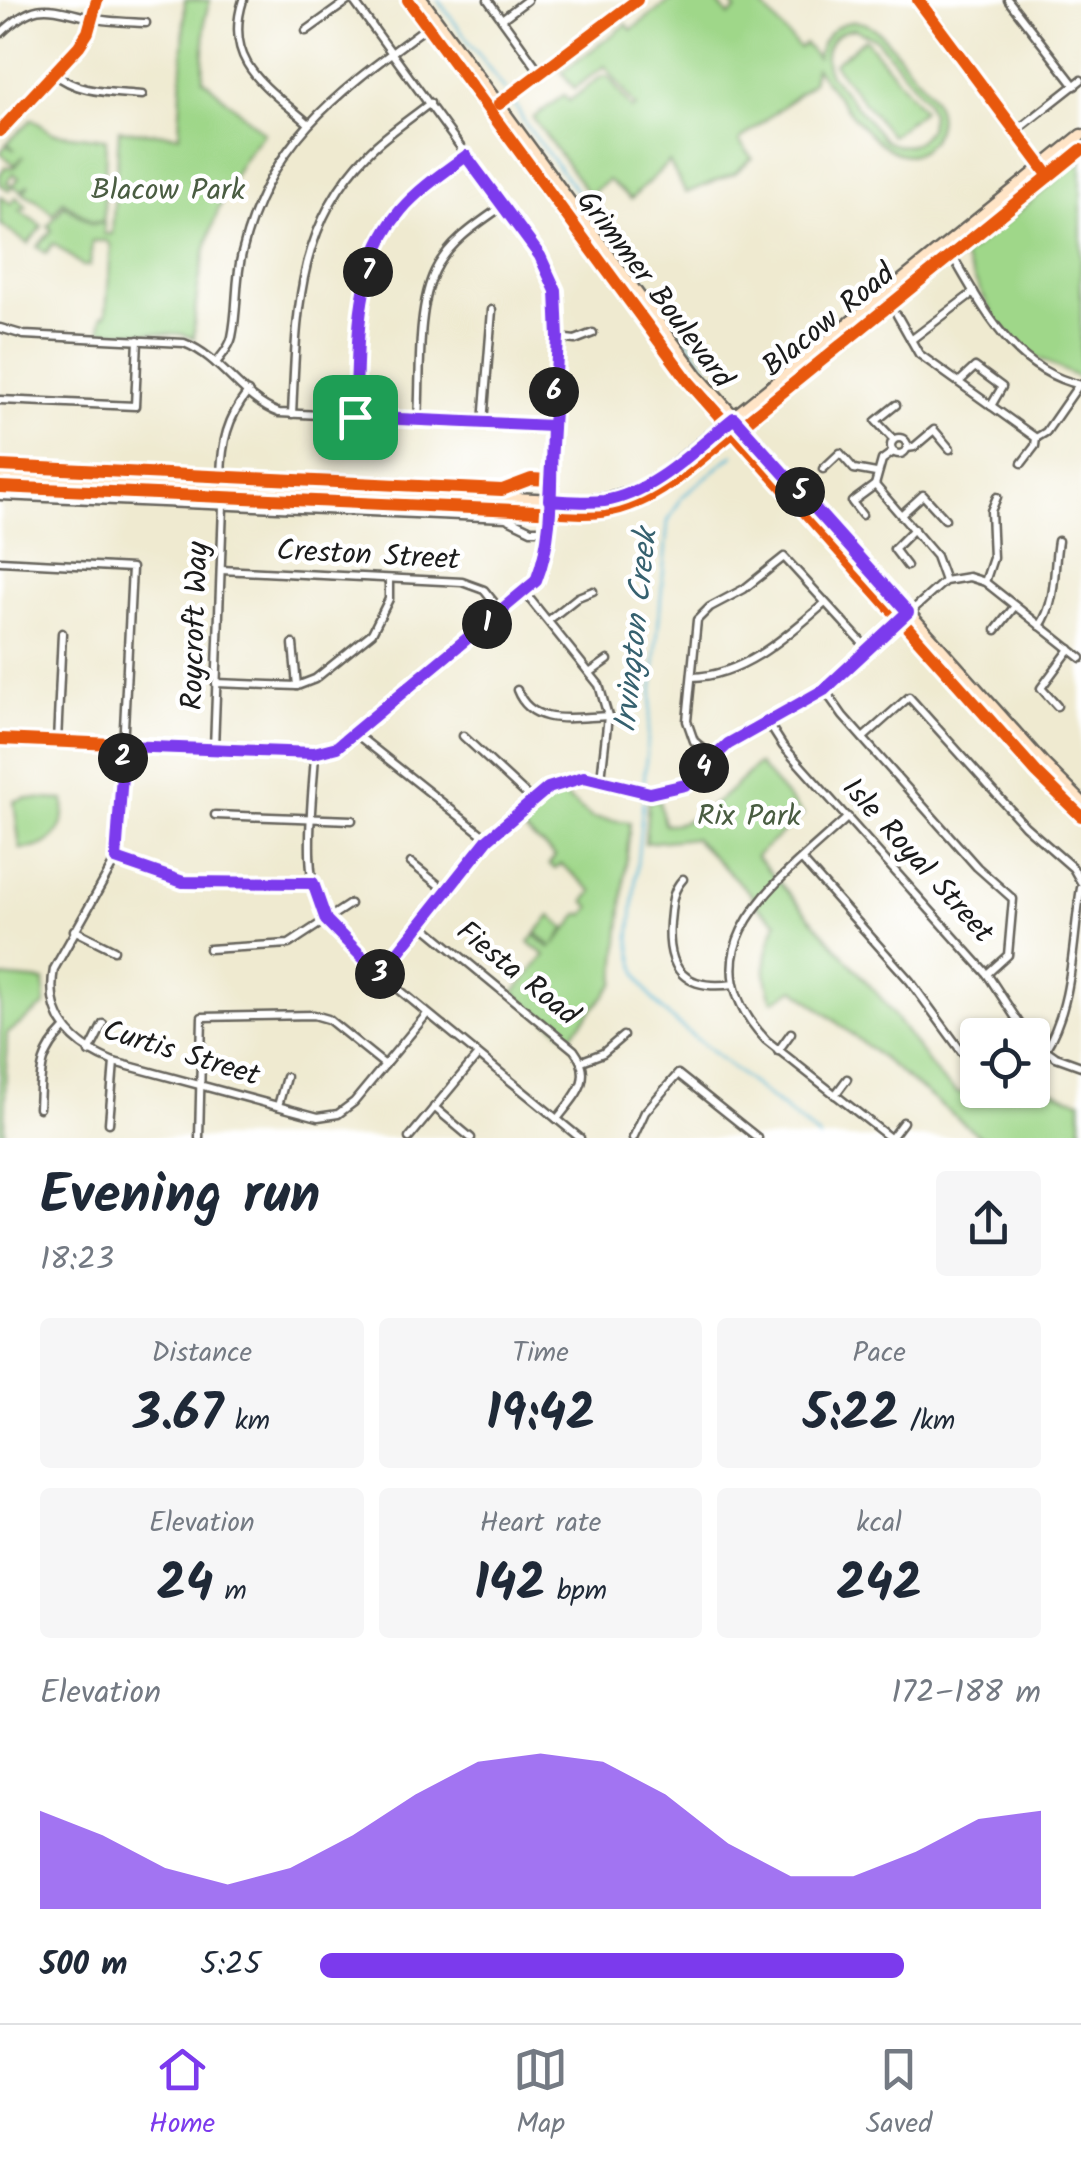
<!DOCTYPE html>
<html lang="en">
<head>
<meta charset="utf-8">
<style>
	:root { --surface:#fff; --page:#f6f6f7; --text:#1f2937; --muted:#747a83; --line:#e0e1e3; --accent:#7c3aed }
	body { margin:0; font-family:Kalam,sans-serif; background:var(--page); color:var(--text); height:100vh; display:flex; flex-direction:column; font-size:38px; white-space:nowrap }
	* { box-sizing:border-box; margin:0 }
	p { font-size:32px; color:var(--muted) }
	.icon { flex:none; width:55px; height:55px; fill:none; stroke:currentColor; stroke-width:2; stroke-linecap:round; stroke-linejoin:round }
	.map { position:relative; height:1138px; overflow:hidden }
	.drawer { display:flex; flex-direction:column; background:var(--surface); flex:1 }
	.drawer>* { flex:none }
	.fabs { position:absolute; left:960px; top:1018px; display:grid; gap:20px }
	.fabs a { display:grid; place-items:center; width:90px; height:90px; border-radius:10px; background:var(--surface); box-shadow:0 2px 8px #0004; font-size:50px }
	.pin { position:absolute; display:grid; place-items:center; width:85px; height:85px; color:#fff; margin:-42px; border-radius:20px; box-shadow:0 5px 15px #0006 }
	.km { position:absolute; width:50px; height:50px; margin:-25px; border-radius:50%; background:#222; color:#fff; font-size:28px; line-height:50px; text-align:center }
	.round { display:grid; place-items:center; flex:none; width:105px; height:105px; border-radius:10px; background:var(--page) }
	.overview { display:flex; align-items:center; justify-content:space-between; height:170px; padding:0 40px }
	h1 { font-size:55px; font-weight:800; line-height:75px }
	.stats { display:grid; grid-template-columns:repeat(3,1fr); gap:15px; height:170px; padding:10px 40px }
	.stats div { display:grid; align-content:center; border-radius:10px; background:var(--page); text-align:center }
	.stats b { font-size:50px; font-weight:800 }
	.stats small { font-size:28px; font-weight:400 }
	.stats p { font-size:28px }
	.chart { height:280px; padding:20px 40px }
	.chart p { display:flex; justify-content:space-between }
	.chart svg { width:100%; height:180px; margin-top:10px; fill:var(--accent); opacity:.7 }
	ul { padding:0 40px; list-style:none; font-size:32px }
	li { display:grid; grid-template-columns:160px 120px 1fr; align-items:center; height:75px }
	li i { height:25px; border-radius:12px; background:var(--accent) }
	.dock { display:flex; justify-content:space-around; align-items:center; height:140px; border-top:2px solid var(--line); background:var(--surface); font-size:28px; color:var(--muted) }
	.dock a { display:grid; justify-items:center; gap:5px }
	.dock .active { color:var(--accent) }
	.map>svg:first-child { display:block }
</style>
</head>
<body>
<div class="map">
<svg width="1081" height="1138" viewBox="0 0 1081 1138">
	<rect width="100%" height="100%" fill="#fff"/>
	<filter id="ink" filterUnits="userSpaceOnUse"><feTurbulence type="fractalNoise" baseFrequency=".01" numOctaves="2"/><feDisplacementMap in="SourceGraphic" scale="20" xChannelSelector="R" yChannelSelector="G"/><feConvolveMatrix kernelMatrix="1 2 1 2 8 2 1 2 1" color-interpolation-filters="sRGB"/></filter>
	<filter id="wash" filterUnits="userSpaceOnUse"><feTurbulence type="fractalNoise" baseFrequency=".0048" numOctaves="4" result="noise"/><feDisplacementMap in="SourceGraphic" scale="40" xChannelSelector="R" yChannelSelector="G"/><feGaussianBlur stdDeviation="2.25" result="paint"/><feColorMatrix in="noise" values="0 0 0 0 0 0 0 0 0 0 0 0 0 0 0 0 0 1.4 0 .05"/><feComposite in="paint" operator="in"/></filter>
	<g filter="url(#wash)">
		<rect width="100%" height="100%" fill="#efead0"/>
		<g fill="#9fd789" stroke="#5e7a52" stroke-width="2.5" fill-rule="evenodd">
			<path d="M185,0H210L205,18L203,79L264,133C217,185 195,268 194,338L181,334L101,331L102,316L106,315L111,246L107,241H92L90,266H83L53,243L46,253L37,247L52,230L48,226L64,205L92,224L104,222V234H112L119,130L179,135Z"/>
			<path d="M671,0H714L729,16L736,10L729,0H757L799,48L805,44L817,58C822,30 852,8 879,32C890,42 899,56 909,68C918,79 932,92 936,105C940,115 939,126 934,136C898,197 837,92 815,68L812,83L739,141L752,158L735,173L686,193L669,162L631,199L608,180L589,195L533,118L564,95L569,101L602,76H608L632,109L636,107L605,66L574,88L562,72L627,24L631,30ZM855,29L876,39L926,100L931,114L929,128C919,146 903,150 885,141L829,73C820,50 831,31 855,29Z"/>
			<path d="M865,39L923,110L891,136L833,64Z"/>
			<path d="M32,119L53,133L106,139L104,217L102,222L91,221L63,201L53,214L36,199L23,193L29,184L21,191L13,186L19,178L13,173L7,182L12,186L9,190L0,184V174L5,167H15L24,156L15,165L0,153L6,145L15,150L7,143Z"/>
			<path d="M1081,160V379L1030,354L1010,336L995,319L963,257Z"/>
			<path d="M0,196L11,204L16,197L27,207L19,210L42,226L28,244L0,224Z"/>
			<path d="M758,764L803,815L756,856L881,998L939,1077L957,1093L1032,1090L1033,1082L1068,1097L1081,1100V1138H982L795,989L773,1001C761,971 765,952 777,922L759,908L750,893L694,838L645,843L648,801L659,800L664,824C700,826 733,787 758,764Z"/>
			<path d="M557,790L592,818L630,822L615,983L569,1038L514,993L545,955L529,942L535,935L550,948L552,947L536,933L551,916L566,928L554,945L580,914L584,915L591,907L585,901L593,891L561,864L555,869L549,864L555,856L521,828L510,826Z"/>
			<path d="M27,798L64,800C67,831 51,849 20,849L14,801Z"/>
			<path d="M0,977L44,981L45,1005L7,1034L4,1138H0Z"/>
		</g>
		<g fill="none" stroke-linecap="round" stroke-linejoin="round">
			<g stroke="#56b6d4" stroke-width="2.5">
				<path d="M438,0L505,90"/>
				<path d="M514,103L526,125L655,293L724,393"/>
				<path d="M644,781L668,521L682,497L734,454"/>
				<path d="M643,801L630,939C633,974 645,993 669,1017L820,1138"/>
			</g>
		</g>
	</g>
	<g filter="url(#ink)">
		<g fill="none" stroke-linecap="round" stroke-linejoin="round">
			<g stroke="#66645b" stroke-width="11">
				<g id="street">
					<path d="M243,0C223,63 266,86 308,123"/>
					<path d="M488,0L540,72"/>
					<path d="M918,0L1042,168"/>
					<path d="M1008,0L1075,86"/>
					<path d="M502,19L527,0"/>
					<path d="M306,31L349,0"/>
					<path d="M0,34C36,0 45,7 91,18C108,22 128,22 146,23"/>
					<path d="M54,73C78,94 112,92 142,95"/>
					<path d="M489,111L637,0"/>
					<path d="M0,131L79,46L88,32L97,0"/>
					<path d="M1015,132L1081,80"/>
					<path d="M950,252C983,307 1012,370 1081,385"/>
					<path d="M897,315L919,354L1036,438"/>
					<path d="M0,328L24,335L184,343C222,357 241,399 279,413L552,426"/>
					<path d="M558,338L575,340L593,333"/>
					<path d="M911,340L974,292"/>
					<path d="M216,363C222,355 230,347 232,337C238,309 235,281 242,253C269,139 340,91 428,26"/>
					<path d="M959,382L975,367L1002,387L991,406"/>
					<path d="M0,400L135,406L138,340"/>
					<path d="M292,414C297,316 295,227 369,152C387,134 410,119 430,103"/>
					<path d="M355,417C358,357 353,289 383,235C401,201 436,178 466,156"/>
					<path d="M418,420C421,376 416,310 435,271C449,242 477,224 503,206"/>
					<path d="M483,423L492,310"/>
					<circle cx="899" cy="446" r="8"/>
					<path d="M893,439L876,421L896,405"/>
					<path d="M907,448L914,447L934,430L950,449"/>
					<path d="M893,452L882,460L875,485L936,556L945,581"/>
					<path d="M1022,463L1035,446L1036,438L1046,432L1078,386"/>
					<path d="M0,466L502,490L531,479L550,480"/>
					<path d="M823,469L840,453L854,469L876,473"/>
					<path d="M221,476C222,442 227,419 248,392"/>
					<path d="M0,496L506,518L531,530H548"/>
					<path d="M862,515L852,502L875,485"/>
					<path d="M901,515L923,495L945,519"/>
					<path d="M0,561L132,568L118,848L116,859L54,969C45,1017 72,1045 114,1062L318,1117L338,1114L354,1102L427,1014"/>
					<path d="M907,566L894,549L914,529"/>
					<path d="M221,570L462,582L484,590L501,611"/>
					<path d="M985,582L993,558L991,511L997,497"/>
					<path d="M525,593L599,685L608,716L601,779"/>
					<path d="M549,620L578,597L593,591"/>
					<path d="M1040,626C1057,601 1053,570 1058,541"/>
					<path d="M996,630L1015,606"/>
					<path d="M293,644L297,686"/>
					<path d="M591,672L608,660"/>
					<path d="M692,677C744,676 788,635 825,603"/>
					<path d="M216,683L297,686L315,679L372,633L389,599V579"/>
					<path d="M824,689L843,716L977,867L1013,899L1008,955L987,974"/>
					<path d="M517,690C532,728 574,717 608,716"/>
					<path d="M1057,706L1041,688L1070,649"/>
					<path d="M767,721L783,746L987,974L1027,1035"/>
					<path d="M356,734L488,839"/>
					<path d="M463,736L532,800"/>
					<path d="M863,738L909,697L1025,826L1073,868L1081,882"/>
					<path d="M0,739L315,753L348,741L536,581L547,545L558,338L556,291L540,256L353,0"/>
					<path d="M57,742L62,633"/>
					<path d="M214,748L223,506"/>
					<path d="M315,753C313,800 300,878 325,919C333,932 347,944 357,955L580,1138"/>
					<path d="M713,757L694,741L687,721L697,620L710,607L744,589L784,557L867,648"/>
					<path d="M215,815L352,820"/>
					<path d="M848,817C783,878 678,946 766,1040L890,1138"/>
					<path d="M116,859L183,882L313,883"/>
					<path d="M802,860L910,981L967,1059L978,1052"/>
					<path d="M411,863L446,891"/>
					<path d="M683,879C671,892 672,905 670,922C666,971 686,991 734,984"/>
					<path d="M420,923L574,1050C595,1078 575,1096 557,1119"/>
					<path d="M74,930L114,950"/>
					<path d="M209,949L289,944L350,904"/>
					<path d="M380,975L488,839L548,788L584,777L650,793L685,785L728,744L824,689L945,581L969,577L985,582L1081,658"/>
					<path d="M1003,1035L1019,1025"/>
					<path d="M1032,1040L1056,1057L1081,1066"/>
					<path d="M1045,1050C1074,1004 1072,940 1081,888"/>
					<path d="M778,1051L791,1033"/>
					<path d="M89,1052L103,1024"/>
					<path d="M582,1061L603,1053L623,1036"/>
					<path d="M835,1095L847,1079"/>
					<path d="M278,1106L286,1077"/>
					<path d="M434,1107L471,1138"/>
					<path d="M39,1108C41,1073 38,1056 64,1030"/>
					<path d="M109,1123L114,1062"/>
					<path d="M199,1138L202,1017L314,1015L328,1019L385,1065"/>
					<path d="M409,1138L478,1055"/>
					<path d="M633,1138L645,1112L678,1074L758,1138"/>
					<path d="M891,1138L903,1122"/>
				</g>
			</g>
			<g stroke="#66645b" stroke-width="15">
				<g id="secondary">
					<path d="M408,0L689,382L1037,773L1081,816"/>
					<path d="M422,0L697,375L1044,764L1081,801"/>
					<path d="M0,474L577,501C610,502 637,493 663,474L1081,135"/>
					<path d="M0,487L583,513C617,513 645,502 672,482L1081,150"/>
				</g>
			</g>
			<use href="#street" stroke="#fff" stroke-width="6"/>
			<use href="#secondary" stroke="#ffe4c6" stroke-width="10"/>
			<g stroke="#fff" stroke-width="19">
				<g id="cycleway">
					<path d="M408,0L689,382L1037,773L1081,816"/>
					<path d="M918,0L1049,176"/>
					<path d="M499,104L637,0"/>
					<path d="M0,131L79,46L88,32L97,0"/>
					<path d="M0,466L502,490L531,479L550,480"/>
					<path d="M0,487L583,513C617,513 645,502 672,482L1081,150"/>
					<path d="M0,739L315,753L337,747L536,581L547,545L548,511"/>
					<path d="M380,975L488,839L548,788L584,777L650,793L685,785L728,744L824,689L900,619"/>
				</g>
			</g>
			<use href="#cycleway" stroke="#e8590c" stroke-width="12"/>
		</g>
	</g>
	<g fill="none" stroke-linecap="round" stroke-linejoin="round" filter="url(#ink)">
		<g stroke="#fff" stroke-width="20">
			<path id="route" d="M355,417L552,426C550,477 555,534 536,581L337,747L314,753L124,746L116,859L183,882L313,883L326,920L380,975L488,839L548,788L584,777L650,793L685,785L728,744L824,690L908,612L734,418C696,448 654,493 604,501C586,503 567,501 549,500L558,338L556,291L540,256L466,156C443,173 419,189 401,210C352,267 359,347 355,417"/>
		</g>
		<use href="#route" stroke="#7c3aed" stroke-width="12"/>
	</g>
	<g text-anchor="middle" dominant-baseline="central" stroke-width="9" stroke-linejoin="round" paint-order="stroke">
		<g font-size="30" fill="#4a5d42" stroke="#fff">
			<text x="168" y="191">Blacow Park</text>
			<text x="749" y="817">Rix Park</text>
		</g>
		<g font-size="30" fill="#1c1c1c" stroke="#fff">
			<text transform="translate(654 290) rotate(53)">Grimmer Boulevard</text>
			<text transform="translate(829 321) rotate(-39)">Blacow Road</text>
			<text transform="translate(368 556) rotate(3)">Creston Street</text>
			<text transform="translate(196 626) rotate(-88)">Roycroft Way</text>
			<text transform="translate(917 861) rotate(48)">Isle Royal Street</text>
			<text transform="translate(517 974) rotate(39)">Fiesta Road</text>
			<text transform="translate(181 1054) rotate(17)">Curtis Street</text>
		</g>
		<g font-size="32" font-style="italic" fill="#36616f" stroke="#fff">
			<text transform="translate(637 631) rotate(-84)">Irvington Creek</text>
		</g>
	</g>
</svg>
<div class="fabs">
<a><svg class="icon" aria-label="locate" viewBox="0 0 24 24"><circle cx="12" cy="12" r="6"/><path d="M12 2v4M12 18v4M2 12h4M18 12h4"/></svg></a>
</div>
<div class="pin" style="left:355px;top:417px;background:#1e9e55"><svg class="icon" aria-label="arrive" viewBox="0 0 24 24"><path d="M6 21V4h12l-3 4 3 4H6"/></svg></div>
<b class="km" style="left:487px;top:624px">1</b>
<b class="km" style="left:123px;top:758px">2</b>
<b class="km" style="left:380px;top:974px">3</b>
<b class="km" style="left:704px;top:768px">4</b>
<b class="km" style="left:800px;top:492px">5</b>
<b class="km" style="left:554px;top:392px">6</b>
<b class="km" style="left:368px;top:272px">7</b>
</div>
<section class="drawer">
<div class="overview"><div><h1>Evening run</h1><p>18:23</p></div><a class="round"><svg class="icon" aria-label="share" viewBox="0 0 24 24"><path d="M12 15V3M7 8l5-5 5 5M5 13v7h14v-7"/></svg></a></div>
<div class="stats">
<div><p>Distance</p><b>3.67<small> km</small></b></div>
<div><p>Time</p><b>19:42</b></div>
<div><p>Pace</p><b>5:22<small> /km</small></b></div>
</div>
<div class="stats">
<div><p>Elevation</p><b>24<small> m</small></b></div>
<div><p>Heart rate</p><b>142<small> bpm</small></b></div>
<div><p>kcal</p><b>242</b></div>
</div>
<div class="chart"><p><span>Elevation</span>172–188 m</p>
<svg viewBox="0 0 160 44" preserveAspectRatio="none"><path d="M0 44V20L10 26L20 34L30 38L40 34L50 26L60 16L70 8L80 6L90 8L100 16L110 28L120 36L130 36L140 30L150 22L160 20V44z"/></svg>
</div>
<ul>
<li><b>500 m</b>5:25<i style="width:81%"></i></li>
</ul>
</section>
<nav class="dock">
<a class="active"><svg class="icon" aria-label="home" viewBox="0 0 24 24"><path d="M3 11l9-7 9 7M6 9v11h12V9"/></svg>Home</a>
<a><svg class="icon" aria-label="map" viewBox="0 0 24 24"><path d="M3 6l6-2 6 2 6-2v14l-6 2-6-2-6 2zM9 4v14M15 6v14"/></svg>Map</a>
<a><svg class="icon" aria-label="saved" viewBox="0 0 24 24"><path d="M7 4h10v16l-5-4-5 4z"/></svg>Saved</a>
</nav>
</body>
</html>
